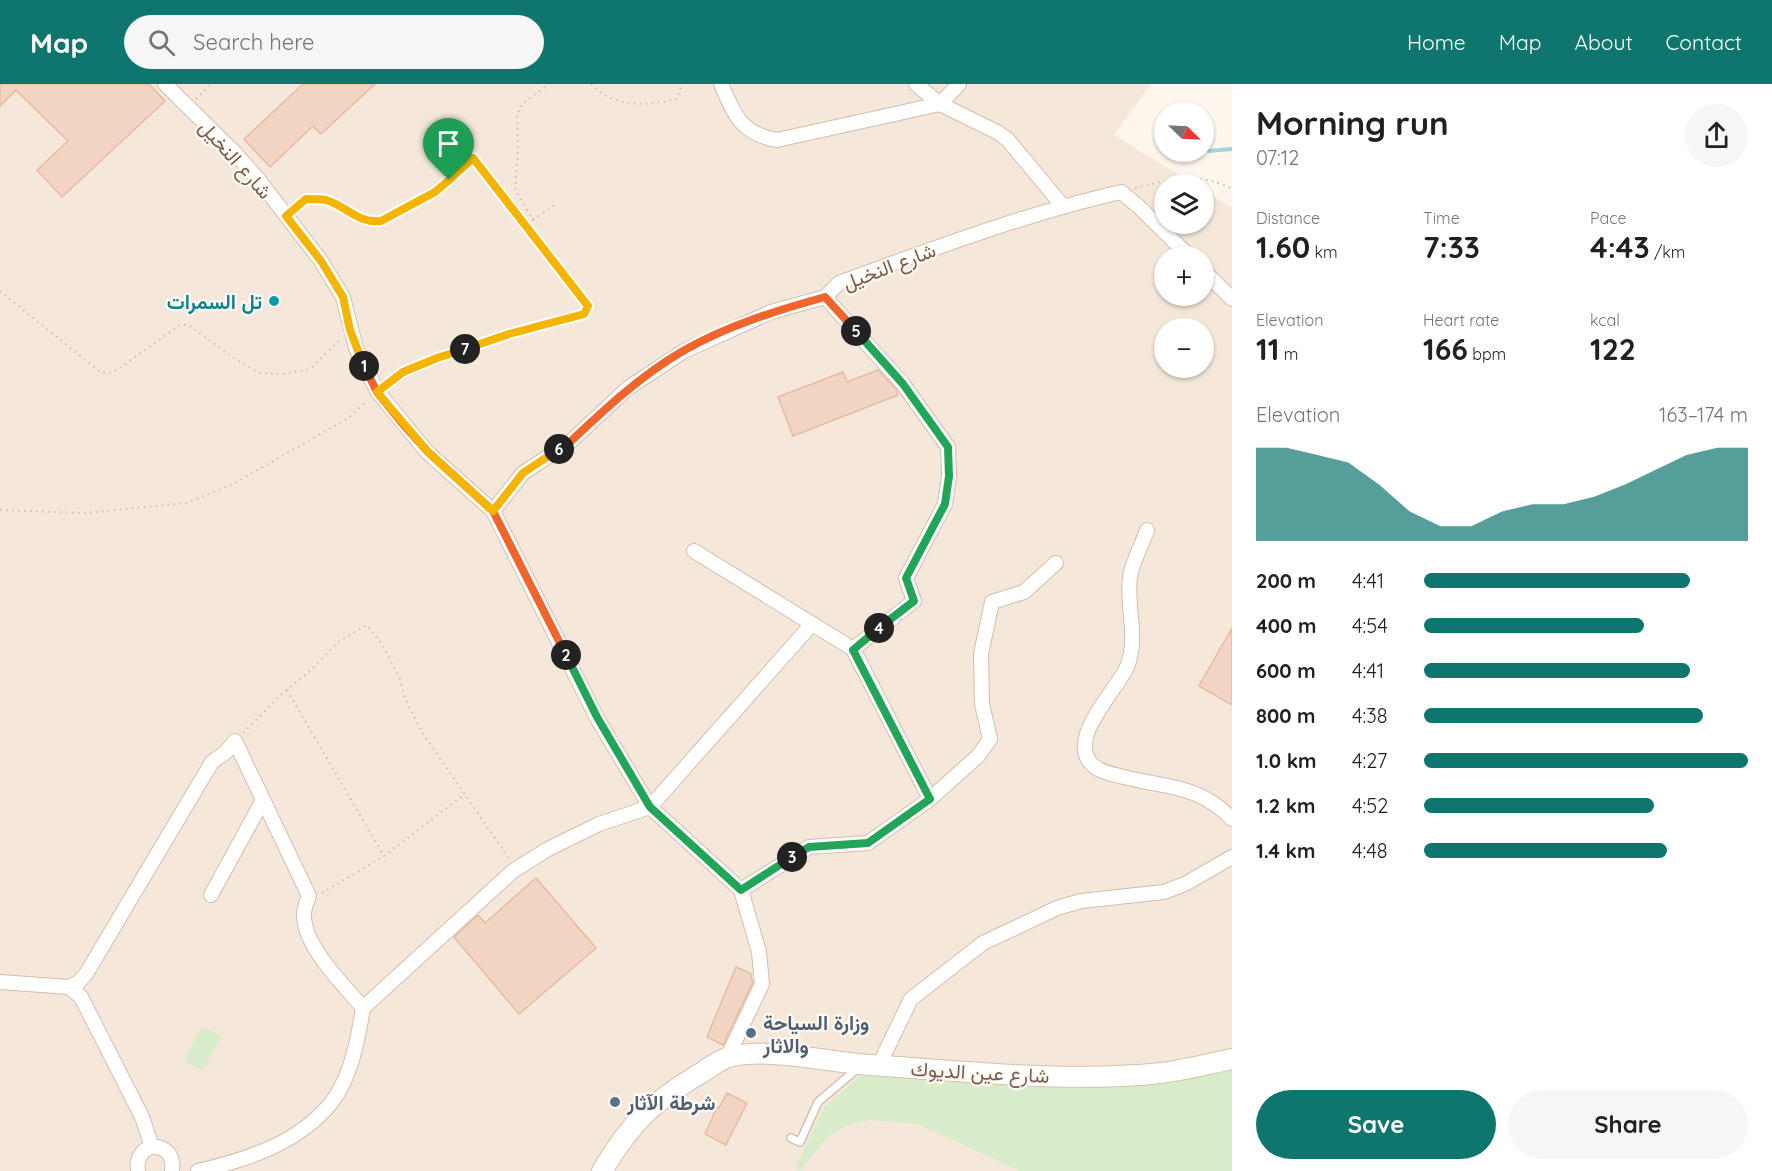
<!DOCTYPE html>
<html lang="en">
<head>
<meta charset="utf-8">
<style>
	:root { --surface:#fff; --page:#f6f6f6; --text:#202124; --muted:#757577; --accent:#0f766e }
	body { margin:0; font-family:Quicksand,Vazirmatn,sans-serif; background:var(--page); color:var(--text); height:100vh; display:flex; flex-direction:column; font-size:22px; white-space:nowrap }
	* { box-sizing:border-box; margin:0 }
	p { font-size:20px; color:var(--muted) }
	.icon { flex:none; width:33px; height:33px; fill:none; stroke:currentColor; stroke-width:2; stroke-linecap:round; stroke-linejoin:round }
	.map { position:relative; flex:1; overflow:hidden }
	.side { display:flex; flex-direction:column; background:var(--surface); width:540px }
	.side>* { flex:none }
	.needle { width:39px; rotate:114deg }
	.buttons { position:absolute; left:1154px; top:18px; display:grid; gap:12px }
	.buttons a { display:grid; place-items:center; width:60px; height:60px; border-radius:50%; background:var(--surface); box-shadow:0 2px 4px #0004; font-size:30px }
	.pin { position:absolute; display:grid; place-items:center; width:51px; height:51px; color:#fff; margin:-62px -26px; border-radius:50% 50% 50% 0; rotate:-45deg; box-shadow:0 0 6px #0007 }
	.pin .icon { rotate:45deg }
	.km { position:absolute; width:30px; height:30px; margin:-15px; border-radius:50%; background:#222; color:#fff; font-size:16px; line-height:30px; text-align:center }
	.round { display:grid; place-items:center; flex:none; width:63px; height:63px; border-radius:32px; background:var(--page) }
	.summary { display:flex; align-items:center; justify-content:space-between; height:102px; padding:0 24px }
	h1 { font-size:33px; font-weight:700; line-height:45px }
	.stats { display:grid; grid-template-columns:repeat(3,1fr); gap:9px; height:102px; padding:6px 24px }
	.stats div { display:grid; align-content:center }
	.stats b { font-size:30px; font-weight:700 }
	.stats small { font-size:16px; font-weight:400 }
	.stats p { font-size:16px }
	.chart { height:168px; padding:12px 24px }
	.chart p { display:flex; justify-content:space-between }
	.chart svg { width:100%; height:108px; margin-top:6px; fill:var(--accent); opacity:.7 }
	.primary-button { display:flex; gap:12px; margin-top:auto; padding:12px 24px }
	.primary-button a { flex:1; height:69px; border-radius:36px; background:var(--accent); color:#fff; font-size:24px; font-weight:700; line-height:69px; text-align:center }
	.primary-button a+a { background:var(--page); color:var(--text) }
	ul { padding:0 24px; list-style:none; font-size:20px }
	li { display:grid; grid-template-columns:96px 72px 1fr; align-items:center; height:45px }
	li i { height:15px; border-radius:8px; background:var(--accent) }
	header { display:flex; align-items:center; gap:36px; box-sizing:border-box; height:84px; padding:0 30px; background:var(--accent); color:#fff }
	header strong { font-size:28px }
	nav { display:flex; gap:33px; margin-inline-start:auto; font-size:21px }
	.search { width:420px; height:54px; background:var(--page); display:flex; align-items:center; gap:15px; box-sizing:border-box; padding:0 21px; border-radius:33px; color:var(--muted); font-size:22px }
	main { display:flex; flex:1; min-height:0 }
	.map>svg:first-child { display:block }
</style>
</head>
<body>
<header>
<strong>Map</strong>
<div class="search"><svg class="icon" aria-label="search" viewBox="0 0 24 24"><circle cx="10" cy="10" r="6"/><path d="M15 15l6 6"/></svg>Search here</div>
<nav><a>Home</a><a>Map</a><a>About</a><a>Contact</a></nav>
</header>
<main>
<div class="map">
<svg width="1232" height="1087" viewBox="0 0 1232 1087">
	<rect width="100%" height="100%" fill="#fdf6ec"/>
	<path fill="#f5e8da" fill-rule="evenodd" d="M0,0H1151L1114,51L1194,100H1164V140H1203V106L1232,124V1087H0ZM1164,172H1203V212H1164ZM1164,244H1203V284H1164Z"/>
	<g fill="#d8ecc9">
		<path d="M202,942L221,952L203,987L184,977Z"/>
		<path d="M1232,986V1087H1020L918,1040L871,1036L850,1040L828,1052L800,1087L795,1085L825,1022L866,987L1071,1004L1158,1000Z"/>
	</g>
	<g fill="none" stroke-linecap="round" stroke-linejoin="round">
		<path stroke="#a5d3da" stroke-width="4" d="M1209,67L1232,65"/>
	</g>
	<g fill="#f3d5c3" stroke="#e6bba3" stroke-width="1.5">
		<path d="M0,0H149L165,17L62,113L37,86L68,57L16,6L0,22Z"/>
		<path d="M303,0H375L321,50L313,42L270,83L244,55Z"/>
		<path d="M878,286L896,305L898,311L793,352L778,313L843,288L847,298Z"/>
		<path d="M1232,544V621L1199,602Z"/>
		<path d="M536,794L596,864L519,930L454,853L478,831L485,839Z"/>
		<path d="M736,883L750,889L753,898L723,961L707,953Z"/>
		<path d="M727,1009L747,1019L726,1061L705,1050L717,1023L719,1024Z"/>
	</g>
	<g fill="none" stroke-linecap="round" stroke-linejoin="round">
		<g stroke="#d1beb0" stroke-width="10">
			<path id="lane" d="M791,1054L800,1058L818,1018L858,984"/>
		</g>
		<g stroke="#d1beb0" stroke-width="16">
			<g id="street">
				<path d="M165,0L234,68L258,95L321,177L343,213L356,264L377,307L427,368L493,427L523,389L569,359L628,304L684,267L771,228L825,213L839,199L855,193C943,161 1029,129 1121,108L1138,122L1189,172"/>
				<path d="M721,0C734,30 741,50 777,56L940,20L959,0"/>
				<path d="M916,0L940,20L997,48L1007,55L1062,121"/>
				<path d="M1203,186L1232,215"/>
				<path d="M493,427L597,634L650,723L741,806L759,868L762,900L727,974"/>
				<path d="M1147,446C1142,461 1132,478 1130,493C1126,524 1139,553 1127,583C1115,609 1060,661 1098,685C1105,689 1116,691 1124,693C1167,704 1198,700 1232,735"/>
				<path d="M694,467L853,565L914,517L906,494L945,420L949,392L948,363L903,300L825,213"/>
				<path d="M930,715L978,672L990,655L982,620L981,570L992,518L1024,508L1056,479"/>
				<path d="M741,806L809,763L868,759L930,715L853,565"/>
				<path d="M211,811L263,716"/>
				<path d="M0,898L69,903L81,913L142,1033L152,1063"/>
				<path d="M69,903L78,899L86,890L212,678L226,668L235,657L309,812C307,817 304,824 304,830C303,862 344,901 363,924"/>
				<path d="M879,981L911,915L983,859L1057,824L1081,817L1164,808L1185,800L1232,773"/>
				<path d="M138,1087C133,1055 177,1055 172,1087"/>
				<path d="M198,1087C246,1076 299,1059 331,1019C351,994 358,955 363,924L513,787L548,765L599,740L650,723L812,540"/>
			</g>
		</g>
		<g stroke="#d6c0b0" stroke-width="22">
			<path id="secondary" d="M602,1087C631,1038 653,1018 701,989C709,984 719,976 729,973C765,963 830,978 869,981C966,987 1064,999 1161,989C1185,986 1208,980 1232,975"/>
		</g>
		<g stroke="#d9b8a5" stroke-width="2" stroke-dasharray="1.5 4.5" stroke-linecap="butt">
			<path d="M591,0C614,24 647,22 677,15L682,0"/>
			<path d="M196,15L211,0"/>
			<path d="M1135,104C1170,96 1199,87 1232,105"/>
			<path d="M296,124L306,115C313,115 320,115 326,116C346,122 359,140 381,137L435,108L473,74L529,148"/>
			<path d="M533,136L555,121"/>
			<path d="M0,207L100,288L110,289L120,284L181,240L190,242L235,275L259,289L283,290L310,285L341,255"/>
			<path d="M388,299C412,281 440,273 468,264C506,251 545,241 584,230L588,222L529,148L533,136L515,105L518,68L517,32L522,20L549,0"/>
			<path d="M0,426L86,429L186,419L231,401L347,335L367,317"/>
			<path d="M287,606L384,772"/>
			<path d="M243,649L284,608L311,586L338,558L367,541L383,562L400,595L405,615L422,648L510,776"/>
			<path d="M322,809L384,772L465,710"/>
		</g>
		<use href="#lane" stroke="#fff" stroke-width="7"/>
		<use href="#street" stroke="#fff" stroke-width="14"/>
		<use href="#secondary" stroke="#fff" stroke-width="20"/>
	</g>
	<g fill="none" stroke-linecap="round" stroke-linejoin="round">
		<g stroke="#fff" stroke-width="12">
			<path id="split-1" d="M364,282L350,246L343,213L321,177L286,132L306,115C313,115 320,115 326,116C346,122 359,140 381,137L435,108L449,96"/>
		</g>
		<g stroke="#fff" stroke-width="12">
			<path id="split-2" d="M364,282L377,308L402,339L428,368L493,427L566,571"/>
		</g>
		<g stroke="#fff" stroke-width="12">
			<path id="split-3" d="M566,571L597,633L650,723L741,806L792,773"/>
		</g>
		<g stroke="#fff" stroke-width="12">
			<path id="split-4" d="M792,773L809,763L868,759L930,715L853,566L879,544"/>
		</g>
		<g stroke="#fff" stroke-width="12">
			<path id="split-5" d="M856,247L903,300L948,363L949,392L945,420L906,494L914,517L879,544"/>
		</g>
		<g stroke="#fff" stroke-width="12">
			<path id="split-6" d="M559,365L569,359C605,325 640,292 683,267C726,242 778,226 825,213L856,247"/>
		</g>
		<g stroke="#fff" stroke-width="12">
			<path id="split-7" d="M465,265L437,274L403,288L377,308L428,368L493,427L523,389L559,365"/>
		</g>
		<g stroke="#fff" stroke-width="12">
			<path id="split-8" d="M449,96L473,74L588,222L584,230L509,250L465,265"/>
		</g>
		<use href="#split-1" stroke="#f5b400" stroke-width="8"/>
		<use href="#split-2" stroke="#f0652b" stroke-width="8"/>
		<use href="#split-3" stroke="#22a559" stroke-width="8"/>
		<use href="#split-4" stroke="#22a559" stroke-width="8"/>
		<use href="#split-5" stroke="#22a559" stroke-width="8"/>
		<use href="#split-6" stroke="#f0652b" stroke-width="8"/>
		<use href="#split-7" stroke="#f5b400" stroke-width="8"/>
		<use href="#split-8" stroke="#f5b400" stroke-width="8"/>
	</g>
	<circle fill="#0f9aa8" stroke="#fffaf3" stroke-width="2" cx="274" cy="217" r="6"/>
	<g fill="#5c6f8a" stroke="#fffaf3" stroke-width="2">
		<circle cx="751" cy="949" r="6"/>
		<circle cx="615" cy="1018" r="6"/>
	</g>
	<g text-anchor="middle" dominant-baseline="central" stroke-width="4.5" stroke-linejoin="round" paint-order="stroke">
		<g font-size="20" fill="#7a5c4d" stroke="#fffaf3">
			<text transform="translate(236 75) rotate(48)">شارع النخيل</text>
			<text transform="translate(889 182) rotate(-21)">شارع النخيل</text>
			<text transform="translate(980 988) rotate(3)">شارع عين الديوك</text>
		</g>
		<g font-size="20" font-weight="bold" fill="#0d838f" stroke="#fffaf3" text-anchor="end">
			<text x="262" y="217">تل السمرات</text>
		</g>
		<g font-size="20" font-weight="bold" fill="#4e5e75" stroke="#fffaf3" text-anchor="start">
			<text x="763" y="938">وزارة السياحة<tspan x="763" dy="23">والاثار</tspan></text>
			<text x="627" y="1018">شرطة الآثار</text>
		</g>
	</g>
</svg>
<div class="buttons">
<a><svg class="needle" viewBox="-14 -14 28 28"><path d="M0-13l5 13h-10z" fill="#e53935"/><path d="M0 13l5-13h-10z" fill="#757577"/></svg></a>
<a><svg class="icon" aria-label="layers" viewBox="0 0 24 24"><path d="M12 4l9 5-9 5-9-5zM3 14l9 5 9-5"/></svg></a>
<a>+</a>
<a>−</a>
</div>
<div class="pin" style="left:449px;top:96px;background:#1e9e55"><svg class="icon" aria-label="arrive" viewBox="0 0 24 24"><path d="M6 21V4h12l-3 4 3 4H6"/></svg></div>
<b class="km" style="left:364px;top:282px">1</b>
<b class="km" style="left:566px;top:571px">2</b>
<b class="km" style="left:792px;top:773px">3</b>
<b class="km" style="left:879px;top:544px">4</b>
<b class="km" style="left:856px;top:247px">5</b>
<b class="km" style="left:559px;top:365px">6</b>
<b class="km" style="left:465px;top:265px">7</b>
</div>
<section class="side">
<div class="summary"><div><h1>Morning run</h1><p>07:12</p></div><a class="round"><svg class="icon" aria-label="share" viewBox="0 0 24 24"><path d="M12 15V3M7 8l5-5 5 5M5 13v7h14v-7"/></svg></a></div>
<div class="stats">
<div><p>Distance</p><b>1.60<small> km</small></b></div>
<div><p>Time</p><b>7:33</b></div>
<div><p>Pace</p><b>4:43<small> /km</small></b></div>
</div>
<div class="stats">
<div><p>Elevation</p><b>11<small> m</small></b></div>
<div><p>Heart rate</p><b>166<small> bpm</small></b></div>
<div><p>kcal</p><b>122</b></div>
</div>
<div class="chart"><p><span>Elevation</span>163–174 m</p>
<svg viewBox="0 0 160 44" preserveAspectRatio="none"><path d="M0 44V6L10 6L20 9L30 12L40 21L50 32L60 38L70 38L80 32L90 29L100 29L110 26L120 21L130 15L140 9L150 6L160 6V44z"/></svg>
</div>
<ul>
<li><b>200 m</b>4:41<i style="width:82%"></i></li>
<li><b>400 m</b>4:54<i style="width:68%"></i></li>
<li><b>600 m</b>4:41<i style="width:82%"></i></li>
<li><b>800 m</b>4:38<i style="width:86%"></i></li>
<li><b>1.0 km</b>4:27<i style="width:100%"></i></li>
<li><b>1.2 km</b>4:52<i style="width:71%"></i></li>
<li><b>1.4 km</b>4:48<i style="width:75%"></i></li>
</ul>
<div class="primary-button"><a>Save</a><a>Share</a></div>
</section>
</main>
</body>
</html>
